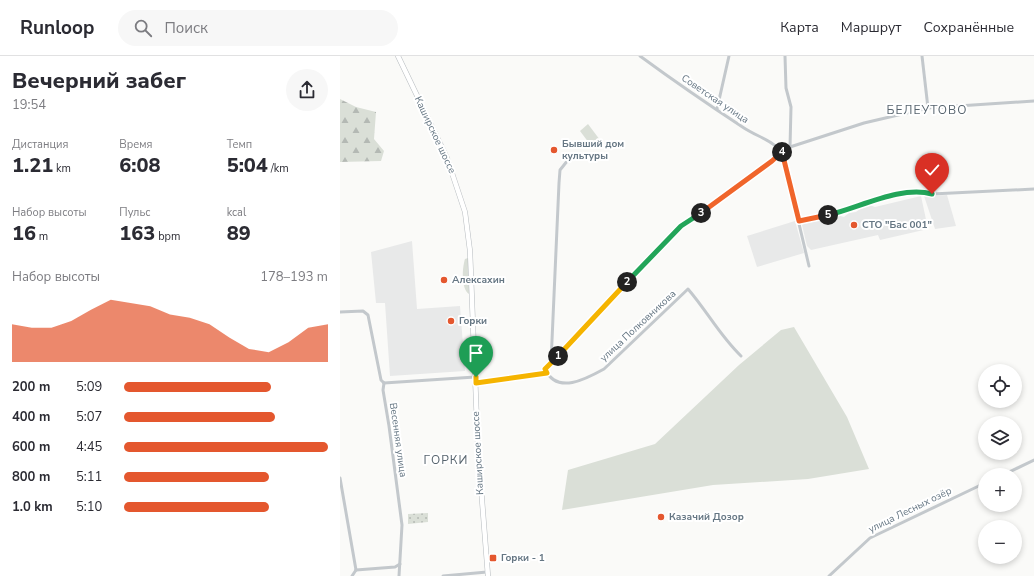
<!DOCTYPE html>
<html lang="ru">
<head>
<meta charset="utf-8">
<style>
	:root { --surface:#fff; --page:#f7f7f7; --text:#2b2b33; --muted:#7c7c81; --line:#e1e1e2; --accent:#e4572e }
	body { margin:0; font-family:"Nunito Sans",sans-serif; background:var(--page); color:var(--text); height:100vh; display:flex; flex-direction:column; font-size:15px; white-space:nowrap }
	* { box-sizing:border-box; margin:0 }
	p { font-size:13px; color:var(--muted) }
	.icon { flex:none; width:22px; height:22px; fill:none; stroke:currentColor; stroke-width:2; stroke-linecap:round; stroke-linejoin:round }
	.map { position:relative; flex:1; overflow:hidden }
	.drawer { display:flex; flex-direction:column; background:var(--surface); width:340px }
	.drawer>* { flex:none }
	.tools { position:absolute; left:638px; top:308px; display:grid; gap:8px }
	.tools a { display:grid; place-items:center; width:44px; height:44px; border-radius:50%; background:var(--surface); box-shadow:0 2px 6px #0003; font-size:20px }
	.pin { position:absolute; display:grid; place-items:center; width:34px; height:34px; color:#fff; margin:-41px -17px; border-radius:50% 50% 50% 0; rotate:-45deg; box-shadow:0 0 4px #0007 }
	.pin .icon { rotate:45deg }
	.km { position:absolute; width:20px; height:20px; margin:-10px; border-radius:50%; background:#222; color:#fff; font-size:11px; line-height:20px; text-align:center }
	.round { display:grid; place-items:center; flex:none; width:42px; height:42px; border-radius:21px; background:var(--page) }
	.headline { display:flex; align-items:center; justify-content:space-between; height:68px; padding:0 12px }
	h1 { font-size:22px; font-weight:800; line-height:30px }
	.stats { display:grid; grid-template-columns:repeat(3,1fr); gap:6px; height:68px; padding:4px 12px }
	.stats div { display:grid; align-content:center }
	.stats b { font-size:20px; font-weight:800 }
	.stats small { font-size:11px; font-weight:400 }
	.stats p { font-size:11px }
	.chart { height:112px; padding:8px 12px }
	.chart p { display:flex; justify-content:space-between }
	.chart svg { width:100%; height:72px; margin-top:4px; fill:var(--accent); opacity:.7 }
	ul { padding:0 12px; list-style:none; font-size:13px }
	li { display:grid; grid-template-columns:64px 48px 1fr; align-items:center; height:30px }
	li i { height:10px; border-radius:5px; background:var(--accent) }
	header { display:flex; align-items:center; gap:24px; box-sizing:border-box; height:56px; padding:0 20px; background:var(--surface); border-bottom:1px solid var(--line) }
	header strong { font-size:19px }
	nav { display:flex; gap:22px; margin-inline-start:auto; font-size:14px }
	.search { width:280px; height:36px; background:var(--page); display:flex; align-items:center; gap:10px; box-sizing:border-box; padding:0 14px; border-radius:22px; color:var(--muted); font-size:15px }
	main { display:flex; flex:1; min-height:0 }
	.map>svg:first-child { display:block }
</style>
</head>
<body>
<header>
<strong>Runloop</strong>
<div class="search"><svg class="icon" aria-label="search" viewBox="0 0 24 24"><circle cx="10" cy="10" r="6"/><path d="M15 15l6 6"/></svg>Поиск</div>
<nav><a>Карта</a><a>Маршрут</a><a>Сохранённые</a></nav>
</header>
<main>
<section class="drawer">
<div class="headline"><div><h1>Вечерний забег</h1><p>19:54</p></div><a class="round"><svg class="icon" aria-label="share" viewBox="0 0 24 24"><path d="M12 15V3M7 8l5-5 5 5M5 13v7h14v-7"/></svg></a></div>
<div class="stats">
<div><p>Дистанция</p><b>1.21<small> km</small></b></div>
<div><p>Время</p><b>6:08</b></div>
<div><p>Темп</p><b>5:04<small> /km</small></b></div>
</div>
<div class="stats">
<div><p>Набор высоты</p><b>16<small> m</small></b></div>
<div><p>Пульс</p><b>163<small> bpm</small></b></div>
<div><p>kcal</p><b>89</b></div>
</div>
<div class="chart"><p><span>Набор высоты</span>178–193 m</p>
<svg viewBox="0 0 160 44" preserveAspectRatio="none"><path d="M0 44V21L10 23L20 23L30 19L40 12L50 6L60 8L70 10L80 15L90 17L100 21L110 29L120 36L130 38L140 32L150 23L160 21V44z"/></svg>
</div>
<ul>
<li><b>200 m</b>5:09<i style="width:72%"></i></li>
<li><b>400 m</b>5:07<i style="width:74%"></i></li>
<li><b>600 m</b>4:45<i style="width:100%"></i></li>
<li><b>800 m</b>5:11<i style="width:71%"></i></li>
<li><b>1.0 km</b>5:10<i style="width:71%"></i></li>
</ul>
</section>
<div class="map">
<svg width="694" height="520" viewBox="0 0 694 520">
	<defs>
		<pattern id="forest-firs" width="22" height="20" patternUnits="userSpaceOnUse"><rect width="22" height="20" fill="#dadfd7"/><path d="M5 1l3.5 6h-7zM16 11l3.5 6h-7z" fill="#b4b9b4"/></pattern>
		<pattern id="park-dots" width="8" height="8" patternUnits="userSpaceOnUse"><rect width="8" height="8" fill="#dadfd7"/><path d="M2 2h.1M6 6h.1" fill="none" stroke="#b4b9b4" stroke-width="1.8" stroke-linecap="round"/></pattern>
	</defs>
	<rect width="100%" height="100%" fill="#fafaf8"/>
	<g fill="#e8e9e9">
		<path d="M607,139L616,170L595,173L584,140Z"/>
		<path d="M581,140L588,173L540,184L538,179L471,194L467,190L462,169L465,167L497,159L504,161L509,157L516,156L527,148L535,151Z"/>
		<path d="M455,165L464,197L417,211L407,180Z"/>
		<path d="M72,185L77,253L120,250L125,315L50,320L45,247H36L31,196Z"/>
	</g>
	<g fill="#dadfd7">
		<path d="M248,68L260,84L252,91L240,75Z"/>
		<path d="M128,202L129,238C121,233 122,212 125,203Z"/>
		<path d="M454,271L507,361L529,413L468,423L373,429L222,454L228,414L315,388L399,309L441,274Z"/>
	</g>
	<path fill="url(#forest-firs)" d="M0,43L16,51L36,56L34,83L44,95L41,105L0,106Z"/>
	<path fill="url(#park-dots)" d="M88,457V466L68,468V458Z"/>
	<g fill="none" stroke-linecap="round" stroke-linejoin="round">
		<g stroke="#b5babe" stroke-width="5.5">
			<path id="primary" d="M58,0L107,102L125,156L130,195L138,393L148,520"/>
		</g>
		<g stroke="#c3c8cc" stroke-width="3">
			<path d="M300,0C334,25 369,49 404,72C416,80 432,84 442,96L469,210"/>
			<path d="M445,0L446,32L451,51L450,91"/>
			<path d="M582,0L588,52"/>
			<path d="M377,53L389,0"/>
			<path d="M459,165C476,161 494,160 511,154C535,145 567,131 592,138L694,133"/>
			<path d="M0,256L23,255L28,259L41,324L44,327"/>
			<path d="M401,300C380,280 367,255 348,233L264,313C246,323 217,339 205,313L341,170L374,148L450,91L524,67L588,52L694,45"/>
			<path d="M211,307L219,127L220,114L232,99"/>
			<path d="M44,327L43,334L49,370L62,469L59,520"/>
			<path d="M44,327L135,321"/>
			<path d="M136,327L207,317"/>
			<path d="M663,419L694,404"/>
			<path d="M0,422L16,514"/>
			<path d="M16,514L55,511L60,508"/>
			<path d="M12,520L16,514"/>
			<path d="M103,520L147,516"/>
			<path d="M489,520L530,482L645,427"/>
		</g>
		<use href="#primary" stroke="#fff" stroke-width="4.5"/>
	</g>
	<g fill="none" stroke-linecap="round" stroke-linejoin="round">
		<g stroke="#fff" stroke-width="8">
			<path id="split-1" d="M136,321V327L207,317L205,313L218,300"/>
		</g>
		<g stroke="#fff" stroke-width="8">
			<path id="split-2" d="M218,300L287,226"/>
		</g>
		<g stroke="#fff" stroke-width="8">
			<path id="split-3" d="M287,226L341,170L361,157"/>
		</g>
		<g stroke="#fff" stroke-width="8">
			<path id="split-4" d="M361,157L432,105L442,96"/>
		</g>
		<g stroke="#fff" stroke-width="8">
			<path id="split-5" d="M442,96L459,165L488,159"/>
		</g>
		<g stroke="#fff" stroke-width="8">
			<path id="split-6" d="M488,159C519,152 561,129 592,138"/>
		</g>
		<use href="#split-1" stroke="#f5b400" stroke-width="5"/>
		<use href="#split-2" stroke="#f5b400" stroke-width="5"/>
		<use href="#split-3" stroke="#22a559" stroke-width="5"/>
		<use href="#split-4" stroke="#f0652b" stroke-width="5"/>
		<use href="#split-5" stroke="#f0652b" stroke-width="5"/>
		<use href="#split-6" stroke="#22a559" stroke-width="5"/>
	</g>
	<g fill="#e4572e" stroke="#fff" stroke-width="1.5">
		<circle cx="214" cy="94" r="4"/>
		<circle cx="514" cy="169" r="4"/>
		<circle cx="104" cy="224" r="4"/>
		<circle cx="111" cy="265" r="4"/>
		<circle cx="321" cy="461" r="4"/>
		<rect x="149" y="498" width="8" height="8" rx="2"/>
	</g>
	<g text-anchor="middle" dominant-baseline="central" stroke-width="4" stroke-linejoin="round" paint-order="stroke">
		<g font-size="10" fill="#657683" stroke="#fff">
			<text transform="translate(375 43) rotate(34)">Советская улица</text>
			<text transform="translate(95 79) rotate(65)">Каширское шоссе</text>
			<text transform="translate(298 270) rotate(-43)">улица Полковникова</text>
			<text transform="translate(58 384) rotate(82)">Весенняя улица</text>
			<text transform="translate(138 397) rotate(-93)">Каширское шоссе</text>
			<text transform="translate(570 454) rotate(-26)">улица Лесных озёр</text>
		</g>
		<g font-size="10" font-weight="bold" fill="#657683" stroke="#fff" text-anchor="start">
			<text x="222" y="88">Бывший дом<tspan x="222" dy="12">культуры</tspan></text>
			<text x="522" y="169">СТО "Бас 001"</text>
			<text x="112" y="224">Алексахин</text>
			<text x="119" y="265">Горки</text>
			<text x="329" y="461">Казачий Дозор</text>
			<text x="161" y="502">Горки - 1</text>
		</g>
		<g font-size="12" letter-spacing="1" fill="#57646e" stroke="#fff">
			<text x="587" y="54">БЕЛЕУТОВО</text>
			<text x="106" y="404">ГОРКИ</text>
		</g>
	</g>
</svg>
<div class="tools">
<a><svg class="icon" aria-label="locate" viewBox="0 0 24 24"><circle cx="12" cy="12" r="6"/><path d="M12 2v4M12 18v4M2 12h4M18 12h4"/></svg></a>
<a><svg class="icon" aria-label="layers" viewBox="0 0 24 24"><path d="M12 4l9 5-9 5-9-5zM3 14l9 5 9-5"/></svg></a>
<a>+</a>
<a>−</a>
</div>
<div class="pin" style="left:136px;top:321px;background:#1e9e55"><svg class="icon" aria-label="arrive" viewBox="0 0 24 24"><path d="M6 21V4h12l-3 4 3 4H6"/></svg></div>
<div class="pin" style="left:592px;top:138px;background:#d93025"><svg class="icon" aria-label="check" viewBox="0 0 24 24"><path d="M5 12l5 5 9-10"/></svg></div>
<b class="km" style="left:218px;top:300px">1</b>
<b class="km" style="left:287px;top:226px">2</b>
<b class="km" style="left:361px;top:157px">3</b>
<b class="km" style="left:442px;top:96px">4</b>
<b class="km" style="left:488px;top:159px">5</b>
</div>
</main>
</body>
</html>
